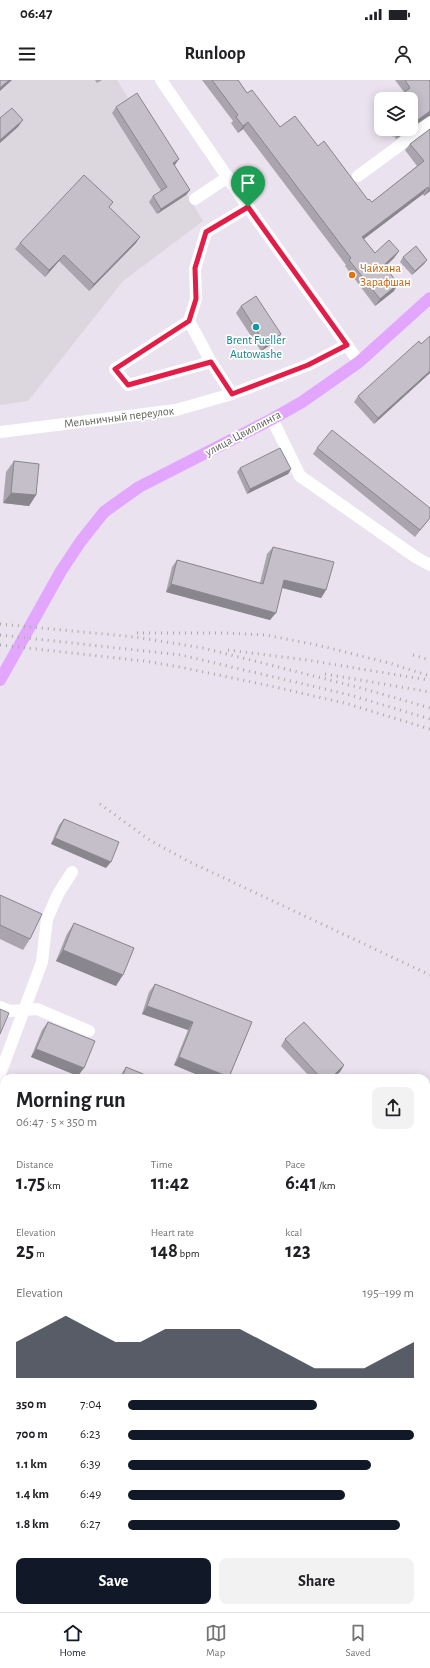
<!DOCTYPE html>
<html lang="en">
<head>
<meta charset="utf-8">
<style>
	:root { --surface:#fff; --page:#f2f2f2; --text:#202124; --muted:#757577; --line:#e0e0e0; --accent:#111827 }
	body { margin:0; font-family:"Alegreya Sans",sans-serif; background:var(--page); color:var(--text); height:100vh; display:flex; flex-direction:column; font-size:15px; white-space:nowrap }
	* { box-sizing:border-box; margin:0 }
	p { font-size:13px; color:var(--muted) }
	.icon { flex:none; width:22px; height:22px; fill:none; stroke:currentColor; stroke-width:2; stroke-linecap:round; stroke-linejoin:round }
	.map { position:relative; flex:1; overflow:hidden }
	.details { position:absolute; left:0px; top:994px; width:430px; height:538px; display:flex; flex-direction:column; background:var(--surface); border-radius:12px 12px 0 0; box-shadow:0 2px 10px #0003 }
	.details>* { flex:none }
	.controls { position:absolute; left:374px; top:12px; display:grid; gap:8px }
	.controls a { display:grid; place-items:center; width:44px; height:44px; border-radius:8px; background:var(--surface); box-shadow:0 2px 10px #0003; font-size:20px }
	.pin { position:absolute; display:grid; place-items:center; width:34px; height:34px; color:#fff; margin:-41px -17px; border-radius:50% 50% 50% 0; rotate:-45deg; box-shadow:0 0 4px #0007 }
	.pin .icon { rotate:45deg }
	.round { display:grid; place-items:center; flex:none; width:42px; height:42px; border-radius:8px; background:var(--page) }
	.summary { display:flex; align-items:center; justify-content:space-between; height:68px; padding:0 16px }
	h1 { font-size:22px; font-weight:700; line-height:30px }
	.figures { display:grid; grid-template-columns:repeat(3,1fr); gap:6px; height:68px; padding:4px 16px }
	.figures div { display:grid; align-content:center }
	.figures b { font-size:20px; font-weight:700 }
	.figures small { font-size:11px; font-weight:400 }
	.figures p { font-size:11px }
	.chart { height:112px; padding:8px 16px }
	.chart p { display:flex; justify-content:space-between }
	.chart svg { width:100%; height:72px; margin-top:4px; fill:var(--accent); opacity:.7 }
	.cta { display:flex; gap:8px; margin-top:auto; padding:8px 16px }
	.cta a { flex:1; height:46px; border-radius:8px; background:var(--accent); color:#fff; font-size:16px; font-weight:700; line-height:46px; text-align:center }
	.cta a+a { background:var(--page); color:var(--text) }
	ul { padding:0 16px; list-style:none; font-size:13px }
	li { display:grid; grid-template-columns:64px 48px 1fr; align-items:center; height:30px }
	li i { height:10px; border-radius:5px; background:var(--accent) }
	.status { display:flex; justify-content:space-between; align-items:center; height:28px; padding:0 20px; background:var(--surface); direction:ltr }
	.status svg { height:11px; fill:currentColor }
	header { display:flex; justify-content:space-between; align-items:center; height:52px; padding:0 16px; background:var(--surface); font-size:18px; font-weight:700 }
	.dock { display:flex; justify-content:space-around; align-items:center; height:56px; border-top:1px solid var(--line); background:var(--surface); font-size:11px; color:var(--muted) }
	.dock a { display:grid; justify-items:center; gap:2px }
	.dock .current { color:var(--accent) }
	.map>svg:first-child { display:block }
</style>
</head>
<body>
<div class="status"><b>06:47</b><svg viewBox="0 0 49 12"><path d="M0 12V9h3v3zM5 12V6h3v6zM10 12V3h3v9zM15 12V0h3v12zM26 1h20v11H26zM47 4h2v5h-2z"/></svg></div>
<header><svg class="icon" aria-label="menu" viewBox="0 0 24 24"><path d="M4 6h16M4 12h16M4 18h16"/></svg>Runloop<svg class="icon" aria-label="person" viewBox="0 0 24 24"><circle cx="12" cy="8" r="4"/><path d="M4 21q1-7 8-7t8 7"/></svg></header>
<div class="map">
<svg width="430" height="1532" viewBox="0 0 430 1532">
	<rect width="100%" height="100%" fill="#eae2ee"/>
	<path fill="#efd6ff" d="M0,1123L4,1129V1528H122L123,1532H0Z"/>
	<g fill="#dcd7de">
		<path d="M0,0H117L203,141L123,201L28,321L0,325Z"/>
		<path d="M426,1234L430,1236V1532H351L347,1528H426Z"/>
	</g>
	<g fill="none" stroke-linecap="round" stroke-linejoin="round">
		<g stroke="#fff" stroke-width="12">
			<path d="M161,0L248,127L359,282"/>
			<path d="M358,96L430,43"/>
			<path d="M195,119L228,97"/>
			<path d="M189,241L115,289L128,305L211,282"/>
			<path d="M232,314L211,282L189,241L196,219L195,189L206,152L248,127"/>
			<path d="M272,339L300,396L417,478L430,485"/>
			<path d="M0,352L176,330L232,314L308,285L347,265"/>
			<path d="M0,927L10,931L24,930L42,882L47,839L58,814L72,792"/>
			<path d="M4,1013L0,994L24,930L37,929L89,951"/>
			<path d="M0,1094L4,1099"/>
			<path d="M426,1147L430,1146"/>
			<path d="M0,1152L4,1148"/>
			<path d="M0,1221L4,1228"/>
			<path d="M0,1296L4,1293"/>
			<path d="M167,1528L171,1532"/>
			<path d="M307,1528L309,1532"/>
			<path d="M253,1532L259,1528"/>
		</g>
		<path stroke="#e3a6ff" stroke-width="12" d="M0,600L61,491L81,461L104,432L139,407L272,339L302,322L359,282L430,218"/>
		<g stroke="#a9aaa7" stroke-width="3" stroke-dasharray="1 5" stroke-linecap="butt">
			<path d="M0,544L135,557L203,568L361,608L430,628"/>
			<path d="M137,553H226L266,555L317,565L389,583L430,596"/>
			<path d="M0,555L181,575L350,615L430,639"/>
			<path d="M0,565L144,581L180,587L271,606L348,624L430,649"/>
			<path d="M228,570L307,580L428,600"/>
			<path d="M413,575L430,580"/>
			<path d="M325,594L430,612"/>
			<path d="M100,724L151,761L190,782L430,895"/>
		</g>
	</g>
	<g fill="#a9a4ad">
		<path d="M95,0H102L97,3Z"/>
		<path d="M202,0H238L247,13L280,47L318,66L368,120L372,122L417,86L405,70L410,64L430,49V111L424,116L423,114L364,159L375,173L399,171L394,178L385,187L394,211L375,226L345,186L346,185L243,49L238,53L231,43L233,41Z"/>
		<path d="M395,0H429L430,2V36L404,12Z"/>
		<path d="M116,27L174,85L190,110L186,115L157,134L149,122L153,116L161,111L112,33Z"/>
		<path d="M381,30V41L377,35Z"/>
		<path d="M387,49H410L396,59L394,56L393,57Z"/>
		<path d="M113,122L109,127L136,163L89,211L59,181L45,197L15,169L20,163Z"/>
		<path d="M403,177L427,180L424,184L412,195L400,182Z"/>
		<path d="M241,226L281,254L277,261L261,271L236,233Z"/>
		<path d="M421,264L430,293L374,344L354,322L358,316Z"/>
		<path d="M317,368L430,428V438L415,457L313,374Z"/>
		<path d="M14,381L36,415L29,426L3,423L6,392Z"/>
		<path d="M240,388L291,389L288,394L247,414L237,392Z"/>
		<path d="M273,467L326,510L321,518L282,508L270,540L166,512L172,487L177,480L260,503L267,474Z"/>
		<path d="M64,739L106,788L51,764L59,745Z"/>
		<path d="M0,815L30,859L23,870L0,859Z"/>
		<path d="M74,843L116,906L56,881L67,854Z"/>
		<path d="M155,904L252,942L229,998H205L174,985L188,950L142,934L149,912Z"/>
		<path d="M48,942L78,996L31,977L42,950Z"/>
		<path d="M285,959L344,985L340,992L333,998H311L281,966Z"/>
		<path d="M126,987L153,998H120L122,993Z"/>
		<path d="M430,1075V1132L426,1130V1084Z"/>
		<path d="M4,1188V1200L0,1194Z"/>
		<path d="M22,1528H119L122,1532H25Z"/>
	</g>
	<g fill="#89868d">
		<path d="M9,0H12L0,11V8Z"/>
		<path d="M430,31V36H429L411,48V45Z"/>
		<path d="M23,40L18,47L0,63V60Z"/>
		<path d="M248,42L243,49L238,53L243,46Z"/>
		<path d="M405,49H410L396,59L401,52Z"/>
		<path d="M179,79L175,85L169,89L173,83Z"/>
		<path d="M428,107L423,114L357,164L362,157Z"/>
		<path d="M430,108V111L424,116L429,109Z"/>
		<path d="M190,110L186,115L157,134L161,129Z"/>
		<path d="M140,157L136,163L89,211L94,204Z"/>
		<path d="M399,171L394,178L379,192L384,185Z"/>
		<path d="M64,175L59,181L45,197L49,190Z"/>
		<path d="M427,180L424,184L412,195L415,191Z"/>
		<path d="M398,204L394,211L375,226L380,219Z"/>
		<path d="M281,254L277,261L261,271L266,265Z"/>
		<path d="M430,291V293L374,344L378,338Z"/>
		<path d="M291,389L288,394L247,414L250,409Z"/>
		<path d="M11,413L36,415L29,426L3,423Z"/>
		<path d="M284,500L326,510L321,518L279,507Z"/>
		<path d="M171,504L276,533L270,540L166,512Z"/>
		<path d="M55,758L111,782L106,788L51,764Z"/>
		<path d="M63,870L123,895L116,906L56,881Z"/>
		<path d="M147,926L193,942L188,950L142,934Z"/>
		<path d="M36,969L84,988L78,996L31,977Z"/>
		<path d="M179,977L229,997V998H205L174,985Z"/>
		<path d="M344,985L340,992L333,998H331Z"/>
		<path d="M4,1485V1490L0,1492V1487Z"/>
		<path d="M242,1528H244L239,1532H237Z"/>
	</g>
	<g fill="#c4bfc9" stroke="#89868d">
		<path d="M0,0H9L0,8Z"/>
		<path d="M212,0H238L247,13L252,10L280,47L295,36L318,66L324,61L368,120L369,119L372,122L424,81L410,64L430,49V108L429,109L428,107L362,157L375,173L389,160L399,171L384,185L398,204L380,219L349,180L351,178L248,42L243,46L236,37L238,35Z"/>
		<path d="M405,0H429L430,2V31L411,45V19H395L410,8Z"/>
		<path d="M137,13L179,79L173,83L190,110L161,129L153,116L167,107L116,27Z"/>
		<path d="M12,28L23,40L0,60V38Z"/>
		<path d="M397,49H405L401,52L399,50H398Z"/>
		<path d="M84,95L113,122L109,127L140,157L94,204L64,175L49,190L20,163Z"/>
		<path d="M416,166L427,180L415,191L403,177Z"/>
		<path d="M256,216L281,254L266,265L241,226Z"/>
		<path d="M430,256V291L378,338L358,316L419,261L421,264Z"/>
		<path d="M332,350L430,428V438L420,450L317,368Z"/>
		<path d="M280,368L291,389L250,409L240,388Z"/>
		<path d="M14,381L39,384L36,415L11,413Z"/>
		<path d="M273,467L334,482L326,510L284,500L276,533L171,504L177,480L263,504Z"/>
		<path d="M64,739L119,762L111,782L55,758Z"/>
		<path d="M0,815L42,834L30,859L0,845Z"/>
		<path d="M74,843L134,868L123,895L63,870Z"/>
		<path d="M155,904L252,942L229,997L179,977L193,942L147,926Z"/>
		<path d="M0,929L9,933L0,954Z"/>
		<path d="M48,942L95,961L84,988L36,969Z"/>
		<path d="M304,942L344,985L331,998H321L285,959Z"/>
		<path d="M126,987L153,998H122Z"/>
		<path d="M430,1079V1121L426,1120V1087Z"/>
		<path d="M0,1275L2,1280L0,1281Z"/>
		<path d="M4,1376V1485L0,1487V1378Z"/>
		<path d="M33,1528H119L122,1532H36Z"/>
		<path d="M140,1528H158L153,1532H140L138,1530Z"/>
		<path d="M194,1528H242L237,1532H190Z"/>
		<path d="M273,1528H279L282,1532H267Z"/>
	</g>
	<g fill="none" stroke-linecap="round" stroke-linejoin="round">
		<g stroke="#fff" stroke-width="8">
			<path id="route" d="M248,127L347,265L308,285L232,314L211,282L128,305L115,289L189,241L196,219L195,188L206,152Z"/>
		</g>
		<use href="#route" stroke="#e11d48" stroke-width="5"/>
	</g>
	<circle fill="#e8710a" stroke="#fff" stroke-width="1.5" cx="352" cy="195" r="4"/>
	<circle fill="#0f9aa8" stroke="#fff" stroke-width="1.5" cx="256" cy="247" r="4"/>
	<g text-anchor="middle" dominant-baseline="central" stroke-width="3.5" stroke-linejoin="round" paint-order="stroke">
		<g font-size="12" fill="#c56008" stroke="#fff" text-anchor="start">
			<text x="360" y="188">Чайхана<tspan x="360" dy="14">Зарафшан</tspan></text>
		</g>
		<g font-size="12" fill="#0d838f" stroke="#fff">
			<text x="256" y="260">Brent Fueller<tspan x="256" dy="14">Autowashe</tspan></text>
		</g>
		<g font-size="12" fill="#60645a" stroke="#fff">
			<text transform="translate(119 337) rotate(-7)">Мельничный переулок</text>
			<text transform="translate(243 353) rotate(-28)">улица Цвиллинга</text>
		</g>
	</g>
</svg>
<div class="controls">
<a><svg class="icon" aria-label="layers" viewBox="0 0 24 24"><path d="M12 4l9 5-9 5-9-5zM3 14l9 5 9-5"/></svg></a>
</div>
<div class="pin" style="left:248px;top:127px;background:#1e9e55"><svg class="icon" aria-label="arrive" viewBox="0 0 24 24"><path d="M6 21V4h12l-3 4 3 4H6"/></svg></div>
<section class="details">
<div class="summary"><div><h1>Morning run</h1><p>06:47 · 5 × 350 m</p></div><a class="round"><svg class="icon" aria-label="share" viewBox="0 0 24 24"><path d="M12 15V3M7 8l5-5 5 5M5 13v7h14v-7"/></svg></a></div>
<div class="figures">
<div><p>Distance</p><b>1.75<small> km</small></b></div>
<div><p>Time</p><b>11:42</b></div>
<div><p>Pace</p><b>6:41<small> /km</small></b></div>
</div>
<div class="figures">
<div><p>Elevation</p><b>25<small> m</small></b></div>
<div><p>Heart rate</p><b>148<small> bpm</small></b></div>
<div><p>kcal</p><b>123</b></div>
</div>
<div class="chart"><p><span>Elevation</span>195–199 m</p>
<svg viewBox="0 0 160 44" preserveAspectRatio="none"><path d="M0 44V22L10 14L20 6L30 14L40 22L50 22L60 14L70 14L80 14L90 14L100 22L110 30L120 38L130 38L140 38L150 30L160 22V44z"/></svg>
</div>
<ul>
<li><b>350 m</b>7:04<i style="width:66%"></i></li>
<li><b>700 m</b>6:23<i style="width:100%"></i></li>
<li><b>1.1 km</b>6:39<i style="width:85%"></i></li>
<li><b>1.4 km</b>6:49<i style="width:76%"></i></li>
<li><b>1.8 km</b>6:27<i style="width:95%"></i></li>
</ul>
<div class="cta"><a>Save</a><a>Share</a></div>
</section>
</div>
<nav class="dock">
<a class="current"><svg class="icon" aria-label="home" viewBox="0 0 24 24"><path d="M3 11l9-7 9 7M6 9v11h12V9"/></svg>Home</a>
<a><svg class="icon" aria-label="map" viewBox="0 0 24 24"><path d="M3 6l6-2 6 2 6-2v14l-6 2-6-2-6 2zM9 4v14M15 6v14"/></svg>Map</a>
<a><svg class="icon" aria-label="saved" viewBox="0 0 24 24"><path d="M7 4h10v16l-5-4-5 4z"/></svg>Saved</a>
</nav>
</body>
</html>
